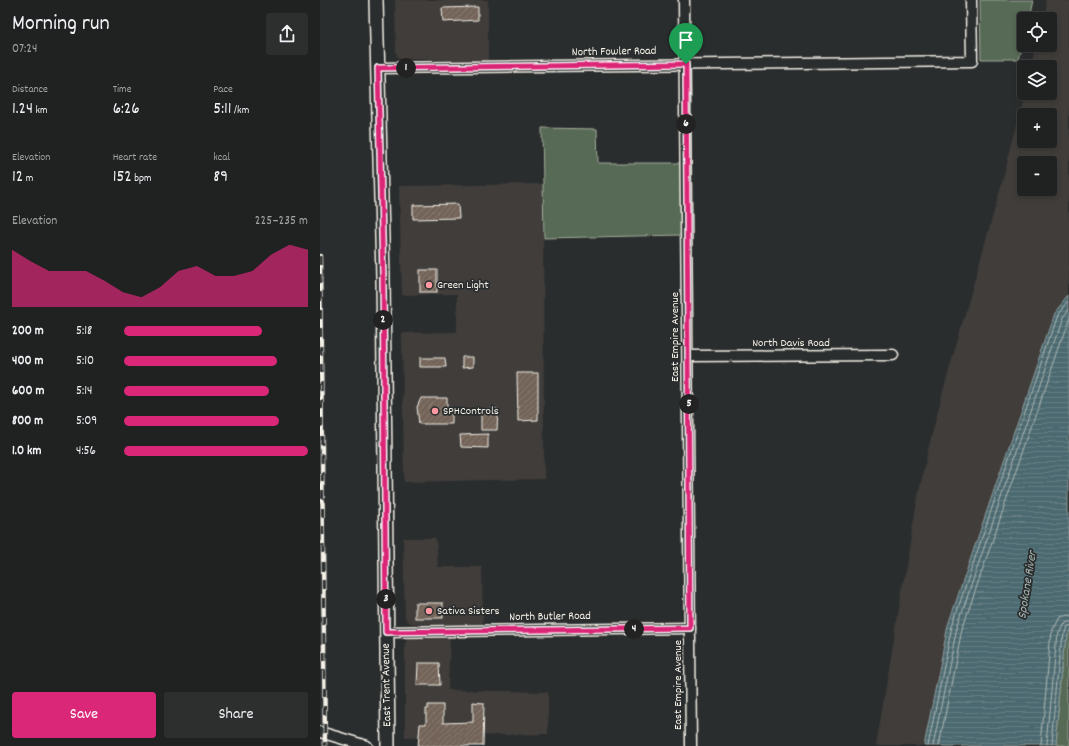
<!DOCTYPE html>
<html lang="en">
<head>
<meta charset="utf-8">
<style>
	:root { --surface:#202222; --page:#2d2f2f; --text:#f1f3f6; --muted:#a2a4a5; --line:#3d3f40; --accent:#db2777 }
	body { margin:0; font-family:Dekko,sans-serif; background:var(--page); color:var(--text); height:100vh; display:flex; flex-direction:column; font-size:15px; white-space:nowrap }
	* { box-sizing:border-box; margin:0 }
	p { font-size:13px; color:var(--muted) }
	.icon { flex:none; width:22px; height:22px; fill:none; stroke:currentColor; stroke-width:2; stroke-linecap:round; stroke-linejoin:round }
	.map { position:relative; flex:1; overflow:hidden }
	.side { display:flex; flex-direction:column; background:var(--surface); width:320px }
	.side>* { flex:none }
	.tools { position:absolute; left:697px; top:12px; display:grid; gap:8px }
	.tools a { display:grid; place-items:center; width:40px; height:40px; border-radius:4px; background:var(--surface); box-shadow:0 2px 6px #0003,0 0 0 1px var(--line); font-size:20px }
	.pin { position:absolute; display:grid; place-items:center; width:34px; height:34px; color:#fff; margin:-41px -17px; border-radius:50% 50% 50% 0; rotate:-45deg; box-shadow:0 0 4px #0007 }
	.pin .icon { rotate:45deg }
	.km { position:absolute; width:20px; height:20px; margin:-10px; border-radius:50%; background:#222; color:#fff; font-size:11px; line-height:20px; text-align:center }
	.round { display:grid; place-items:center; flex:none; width:42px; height:42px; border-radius:4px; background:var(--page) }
	.summary { display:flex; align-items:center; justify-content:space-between; height:68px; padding:0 12px }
	h1 { font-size:22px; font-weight:600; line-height:30px }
	.metrics { display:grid; grid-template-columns:repeat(3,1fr); gap:6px; height:68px; padding:4px 12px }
	.metrics div { display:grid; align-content:center }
	.metrics b { font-size:17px; font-weight:600 }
	.metrics small { font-size:11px; font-weight:400 }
	.metrics p { font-size:11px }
	.chart { height:112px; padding:8px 12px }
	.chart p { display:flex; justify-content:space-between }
	.chart svg { width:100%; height:72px; margin-top:4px; fill:var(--accent); opacity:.7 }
	.primary-button { display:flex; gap:8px; margin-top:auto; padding:8px 12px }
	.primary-button a { flex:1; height:46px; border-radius:4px; background:var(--accent); color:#fff; font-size:16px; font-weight:600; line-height:46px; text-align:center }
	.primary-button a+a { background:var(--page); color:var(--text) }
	ul { padding:0 12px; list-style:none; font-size:13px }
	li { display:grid; grid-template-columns:64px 48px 1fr; align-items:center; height:30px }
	li i { height:10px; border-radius:5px; background:var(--accent) }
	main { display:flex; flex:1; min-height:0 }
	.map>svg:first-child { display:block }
</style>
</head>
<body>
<main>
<section class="side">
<div class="summary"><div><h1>Morning run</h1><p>07:24</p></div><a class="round"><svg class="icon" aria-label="share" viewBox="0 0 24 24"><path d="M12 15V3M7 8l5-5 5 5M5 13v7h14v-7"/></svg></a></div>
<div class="metrics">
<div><p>Distance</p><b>1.24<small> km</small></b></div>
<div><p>Time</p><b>6:26</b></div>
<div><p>Pace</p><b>5:11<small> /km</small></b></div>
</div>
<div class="metrics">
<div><p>Elevation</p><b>12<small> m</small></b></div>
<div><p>Heart rate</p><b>152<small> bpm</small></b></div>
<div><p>kcal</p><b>89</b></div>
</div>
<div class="chart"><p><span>Elevation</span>225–235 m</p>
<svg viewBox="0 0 160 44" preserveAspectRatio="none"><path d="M0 44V9L10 16L20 22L30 22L40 22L50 28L60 35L70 38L80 32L90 22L100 19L110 25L120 25L130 22L140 12L150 6L160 9V44z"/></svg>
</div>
<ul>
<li><b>200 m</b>5:18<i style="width:75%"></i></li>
<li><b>400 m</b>5:10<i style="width:83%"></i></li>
<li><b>600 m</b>5:14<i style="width:79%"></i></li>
<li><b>800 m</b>5:09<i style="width:84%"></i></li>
<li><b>1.0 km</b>4:56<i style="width:100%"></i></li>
</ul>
<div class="primary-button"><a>Save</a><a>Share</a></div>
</section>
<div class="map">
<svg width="749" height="746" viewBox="0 0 749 746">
	<defs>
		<pattern id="water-rules" width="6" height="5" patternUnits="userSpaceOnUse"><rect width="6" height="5" fill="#4c696f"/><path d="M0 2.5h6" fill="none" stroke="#667f84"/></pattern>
		<pattern id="building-hatch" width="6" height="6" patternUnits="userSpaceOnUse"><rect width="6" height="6" fill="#736459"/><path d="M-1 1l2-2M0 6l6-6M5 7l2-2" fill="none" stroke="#887b71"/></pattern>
	</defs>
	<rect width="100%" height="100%" fill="#2a2d2e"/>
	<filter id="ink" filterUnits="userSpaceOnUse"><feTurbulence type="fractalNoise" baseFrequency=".025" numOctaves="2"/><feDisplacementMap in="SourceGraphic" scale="8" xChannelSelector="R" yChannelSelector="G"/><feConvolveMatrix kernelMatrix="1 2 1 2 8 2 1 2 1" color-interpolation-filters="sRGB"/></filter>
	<g filter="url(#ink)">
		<g fill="#403e3b" fill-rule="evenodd">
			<path d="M75,0H168V61L79,59L76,54Z"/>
			<path d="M726,0H749V296L734,314L628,625L604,746H556L597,501L607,454L622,395L682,183L705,93H730V67H711L716,45H730V19H722ZM704,115H730V141H704ZM704,163H730V189H704Z"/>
			<path d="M223,184L224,479L84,482L82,333L137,332V294L82,295L79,186Z"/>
			<path d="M83,538H116L118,567H162L163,625L93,624L87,621L85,617Z"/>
			<path d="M130,635L128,690L228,692V734L85,737V644L88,638L92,636Z"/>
		</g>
		<g fill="#566a54" stroke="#a5ae9e">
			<path d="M660,0H712L708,19H704V35L698,59H661Z"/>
			<path d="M222,128L277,129L278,163H360L362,235L224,238Z"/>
			<path d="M749,623V746H736L746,635Z"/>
		</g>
		<path fill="url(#water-rules)" stroke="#8f9f9f" d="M749,296V623L746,635L736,746H604L628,625L734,314Z"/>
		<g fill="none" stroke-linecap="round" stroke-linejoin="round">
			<g stroke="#b1bbb8" stroke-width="1">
				<path d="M608,746L632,626L737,316L749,302"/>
				<path d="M613,746L637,627L742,319L749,310"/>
				<path d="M619,746L642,629L749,319"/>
				<path d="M721,746L731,631L737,619L749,615"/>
				<path d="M727,746L737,633L741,624L749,621"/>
				<path d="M732,746L742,634L744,627L749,626"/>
			</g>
		</g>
		<g fill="url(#building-hatch)" stroke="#f4f1e8">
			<path d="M158,7V20L123,22L122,8Z"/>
			<path d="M138,204L139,218L93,219V205Z"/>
			<rect x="100" y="270" width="17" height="22"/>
			<path d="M142,357H153V367L142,368Z"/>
			<path d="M100,358H125L126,367H100Z"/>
			<path d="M197,373H218V420L198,421Z"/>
			<path d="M101,398H127V408H132V424H99L97,407Z"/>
			<path d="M161,409H178L177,430H161Z"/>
			<path d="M168,434V448L141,447L140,435Z"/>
			<rect x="95" y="603" width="28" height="15"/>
			<path d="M98,663H119L120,685H97Z"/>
			<path d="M153,702L164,703L163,746H98L100,724H106V709H108V705H123V723L153,722Z"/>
		</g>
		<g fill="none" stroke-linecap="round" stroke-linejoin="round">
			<g stroke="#f4f1e8" stroke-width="13">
				<g id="minor">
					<path d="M364,0L371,746"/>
					<path d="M58,68L652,61L651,0"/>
					<path d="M368,356L573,355"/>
					<path d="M66,632L370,628"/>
					<path d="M0,732L47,746"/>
				</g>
			</g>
			<g stroke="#f4f1e8" stroke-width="16">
				<path id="major" d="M56,0L63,277L68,746"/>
			</g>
			<use href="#minor" stroke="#2a2d2e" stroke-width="10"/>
			<use href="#major" stroke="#2a2d2e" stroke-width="13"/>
			<g stroke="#f4f1e8" stroke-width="4.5">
				<path id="rail" d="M0,256L5,746"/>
			</g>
			<use href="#rail" stroke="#2a2d2e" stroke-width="3" stroke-dasharray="9" stroke-linecap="butt"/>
		</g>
	</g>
	<g fill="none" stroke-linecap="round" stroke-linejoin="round" filter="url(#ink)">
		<g stroke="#fff" stroke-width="8">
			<path id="route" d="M366,64L370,628L66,632L63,277L58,68Z"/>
		</g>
		<use href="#route" stroke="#db2777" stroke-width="5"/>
	</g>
	<g fill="#ff9aa2" stroke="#2a2d2e" stroke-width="1.5">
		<circle cx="109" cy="285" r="4"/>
		<circle cx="115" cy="411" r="4"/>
		<circle cx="109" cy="611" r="4"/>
	</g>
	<g text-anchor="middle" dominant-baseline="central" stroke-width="3.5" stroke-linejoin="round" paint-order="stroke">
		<g font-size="12" fill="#f4f1e8" stroke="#2a2d2e">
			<text transform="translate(294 52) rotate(-1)">North Fowler Road</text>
			<text transform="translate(355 337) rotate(-90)">East Empire Avenue</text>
			<text x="471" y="343">North Davis Road</text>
			<text transform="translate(230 617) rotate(-1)">North Butler Road</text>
			<text transform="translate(67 685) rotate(-91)">East Trent Avenue</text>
			<text transform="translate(358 685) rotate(-90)">East Empire Avenue</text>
		</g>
		<g font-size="12" fill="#f4f1e8" stroke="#2a2d2e" text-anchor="start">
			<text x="117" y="285">Green Light</text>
			<text x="123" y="411">SPHControls</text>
			<text x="117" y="611">Sativa Sisters</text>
		</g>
		<g font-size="13" font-style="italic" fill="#a8b4b2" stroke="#2a2d2e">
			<text transform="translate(708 585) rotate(-81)">Spokane River</text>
		</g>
	</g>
</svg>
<div class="tools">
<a><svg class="icon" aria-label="locate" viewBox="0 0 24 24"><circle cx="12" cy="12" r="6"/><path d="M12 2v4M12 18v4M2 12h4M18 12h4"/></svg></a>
<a><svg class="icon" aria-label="layers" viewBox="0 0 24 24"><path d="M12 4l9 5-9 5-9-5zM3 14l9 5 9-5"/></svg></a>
<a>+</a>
<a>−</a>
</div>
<div class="pin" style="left:366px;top:64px;background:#1e9e55"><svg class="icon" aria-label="arrive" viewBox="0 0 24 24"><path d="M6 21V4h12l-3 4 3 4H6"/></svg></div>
<b class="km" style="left:86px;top:68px">1</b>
<b class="km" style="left:63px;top:320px">2</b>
<b class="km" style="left:66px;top:599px">3</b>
<b class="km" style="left:314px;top:629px">4</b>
<b class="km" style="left:369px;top:404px">5</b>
<b class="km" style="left:366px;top:124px">6</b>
</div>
</main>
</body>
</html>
